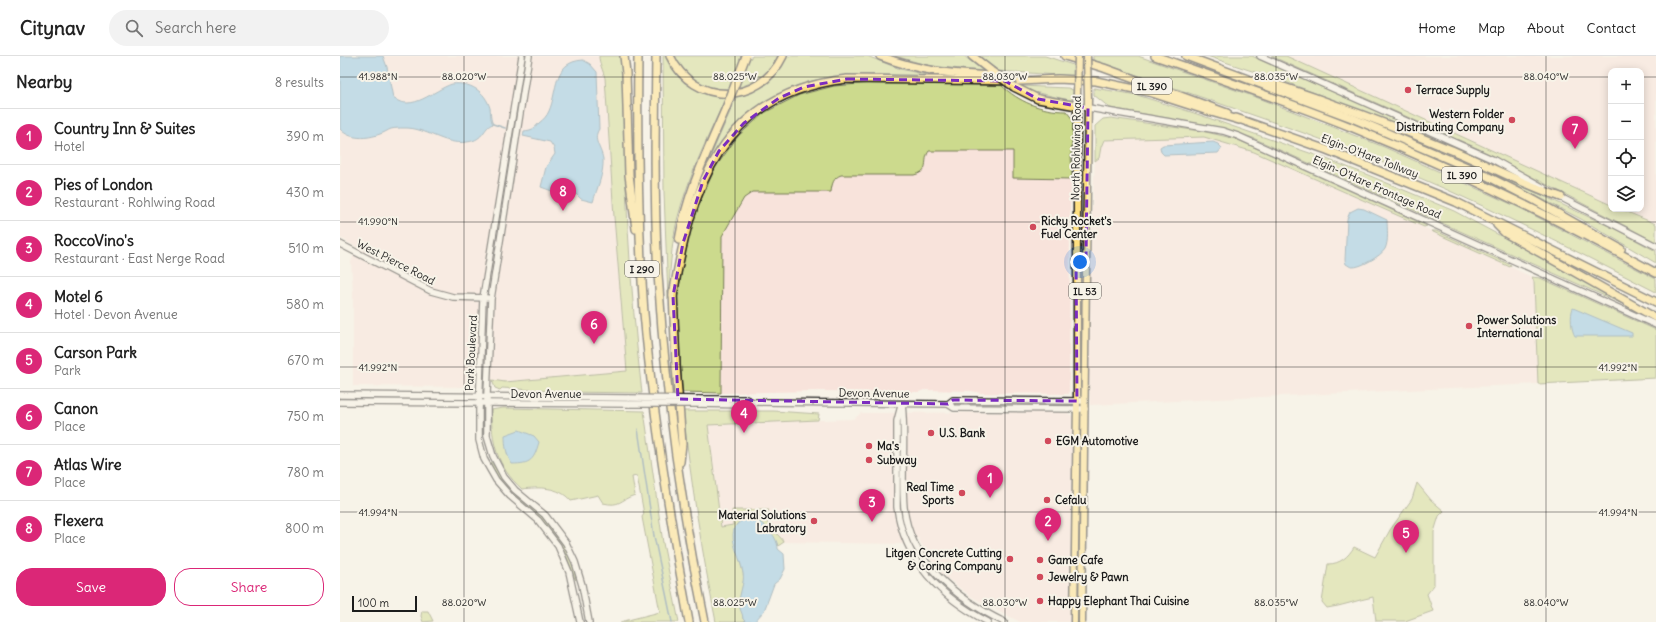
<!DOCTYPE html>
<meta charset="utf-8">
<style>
body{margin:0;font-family:Delius,sans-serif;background:#f2f2f2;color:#222}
.controls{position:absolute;right:12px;top:12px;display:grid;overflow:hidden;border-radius:8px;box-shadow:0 2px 10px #0003}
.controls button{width:36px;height:36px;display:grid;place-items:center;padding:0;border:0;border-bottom:1px solid #e0e0e0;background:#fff;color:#222;font:20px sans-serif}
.scale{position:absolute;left:12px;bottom:10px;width:65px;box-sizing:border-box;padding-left:4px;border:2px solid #1c1c1c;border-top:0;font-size:11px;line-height:14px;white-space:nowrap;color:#1c1c1c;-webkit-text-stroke:3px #f7f3e8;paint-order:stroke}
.you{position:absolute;left:740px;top:206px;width:14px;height:14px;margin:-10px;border:3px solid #fff;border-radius:50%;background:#1a73e8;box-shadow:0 0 0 6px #1a73e833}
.badge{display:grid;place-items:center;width:26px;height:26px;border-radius:50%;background:#db2777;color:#fff;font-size:13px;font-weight:700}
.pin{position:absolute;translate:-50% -33px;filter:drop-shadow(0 1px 2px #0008)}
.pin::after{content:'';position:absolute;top:21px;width:14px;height:12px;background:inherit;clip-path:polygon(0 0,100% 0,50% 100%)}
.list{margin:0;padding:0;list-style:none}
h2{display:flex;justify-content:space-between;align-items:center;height:52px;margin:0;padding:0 16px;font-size:17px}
h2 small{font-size:13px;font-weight:400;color:#767676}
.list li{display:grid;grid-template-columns:26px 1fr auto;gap:12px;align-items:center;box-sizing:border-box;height:56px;padding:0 16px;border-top:1px solid #e0e0e0}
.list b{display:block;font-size:15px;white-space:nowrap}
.list p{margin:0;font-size:13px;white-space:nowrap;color:#767676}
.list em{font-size:13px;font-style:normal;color:#767676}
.actions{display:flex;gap:8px;padding:12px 16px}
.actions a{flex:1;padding:9px 0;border:1px solid #db2777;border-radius:16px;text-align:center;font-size:14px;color:#db2777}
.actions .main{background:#db2777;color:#fff}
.icon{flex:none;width:22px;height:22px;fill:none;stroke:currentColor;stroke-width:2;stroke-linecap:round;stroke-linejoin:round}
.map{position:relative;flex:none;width:1316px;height:566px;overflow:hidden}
header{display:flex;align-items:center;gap:24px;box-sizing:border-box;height:56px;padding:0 20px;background:#fff;border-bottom:1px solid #e0e0e0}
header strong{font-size:19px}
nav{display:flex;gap:22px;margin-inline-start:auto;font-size:14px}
.search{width:280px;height:36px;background:#f2f2f2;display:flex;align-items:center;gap:10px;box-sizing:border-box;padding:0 14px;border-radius:22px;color:#767676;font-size:15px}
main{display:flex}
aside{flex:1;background:#fff}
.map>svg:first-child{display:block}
.built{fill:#f8e3db}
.green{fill:#ccda8d;stroke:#747b54}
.water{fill:#85c1e4;stroke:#5b7f94}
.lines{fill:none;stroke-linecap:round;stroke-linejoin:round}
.stream{stroke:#5b7f94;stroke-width:1.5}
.secondary-casing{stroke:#1c1c1c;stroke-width:8}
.primary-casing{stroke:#1c1c1c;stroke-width:9}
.highway-casing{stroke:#1c1c1c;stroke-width:10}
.secondary{stroke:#f7f3e8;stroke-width:5.5}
.primary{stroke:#fedf80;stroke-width:6}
.highway{stroke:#fedf80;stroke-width:7}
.secondary-bridge-casing{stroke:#1c1c1c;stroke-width:8;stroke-linecap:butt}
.primary-bridge-casing{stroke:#1c1c1c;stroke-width:9;stroke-linecap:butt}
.highway-bridge-casing{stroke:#1c1c1c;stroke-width:10;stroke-linecap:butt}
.secondary-bridge{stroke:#f7f3e8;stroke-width:5.5}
.primary-bridge{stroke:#fedf80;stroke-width:6}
.highway-bridge{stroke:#fedf80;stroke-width:7}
.marked{fill:none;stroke:#7b2cbf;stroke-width:3;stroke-dasharray:8 5;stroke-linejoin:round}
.ticks{fill:none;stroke:#1c1c1c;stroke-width:1;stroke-opacity:0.45}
.poi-dot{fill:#d1495b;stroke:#f7f3e8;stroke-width:1.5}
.labels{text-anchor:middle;stroke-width:4;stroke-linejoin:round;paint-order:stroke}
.shield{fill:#f7f3e8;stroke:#5e5c59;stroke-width:1}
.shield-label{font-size:10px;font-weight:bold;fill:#1c1c1c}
.poi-label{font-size:11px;font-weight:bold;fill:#1c1c1c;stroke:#f7f3e8;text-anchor:start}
.street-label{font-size:11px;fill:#1c1c1c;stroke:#f7f3e8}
.ticks-label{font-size:10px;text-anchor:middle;fill:#1c1c1c;stroke:#f7f3e8;stroke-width:4;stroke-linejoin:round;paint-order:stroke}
</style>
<header>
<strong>Citynav</strong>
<div class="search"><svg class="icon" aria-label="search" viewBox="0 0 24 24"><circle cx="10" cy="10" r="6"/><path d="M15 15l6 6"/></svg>Search here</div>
<nav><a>Home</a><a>Map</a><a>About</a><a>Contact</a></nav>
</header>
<main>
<aside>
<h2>Nearby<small>8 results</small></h2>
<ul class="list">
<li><span class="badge">1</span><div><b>Country Inn &amp; Suites</b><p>Hotel</p></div><em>390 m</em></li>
<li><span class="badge">2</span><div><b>Pies of London</b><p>Restaurant · Rohlwing Road</p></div><em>430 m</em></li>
<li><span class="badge">3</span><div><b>RoccoVino's</b><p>Restaurant · East Nerge Road</p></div><em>510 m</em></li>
<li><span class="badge">4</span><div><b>Motel 6</b><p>Hotel · Devon Avenue</p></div><em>580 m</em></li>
<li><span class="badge">5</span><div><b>Carson Park</b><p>Park</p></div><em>670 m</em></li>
<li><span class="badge">6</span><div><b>Canon</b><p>Place</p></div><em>750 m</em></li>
<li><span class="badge">7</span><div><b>Atlas Wire</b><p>Place</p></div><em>780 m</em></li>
<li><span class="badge">8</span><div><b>Flexera</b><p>Place</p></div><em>800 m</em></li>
</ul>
<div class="actions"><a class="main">Save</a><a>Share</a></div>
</aside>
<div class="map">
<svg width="1316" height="566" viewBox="0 0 1316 566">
<rect width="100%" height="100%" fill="#f7f3e8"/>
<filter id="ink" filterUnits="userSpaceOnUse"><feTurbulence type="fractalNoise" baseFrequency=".025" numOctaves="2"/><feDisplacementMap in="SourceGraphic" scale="8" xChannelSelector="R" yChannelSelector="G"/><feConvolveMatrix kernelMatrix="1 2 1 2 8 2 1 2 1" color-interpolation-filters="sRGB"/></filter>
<g filter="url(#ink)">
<g class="built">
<path d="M0,0H259V6L263,10L265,22L274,161L287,316L165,326L133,323L131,331L13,330V236L11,206L17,191L0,182Z"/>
<path d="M946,0H1316V168L1280,153H1301V15H1271V149Z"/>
<path d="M864,80L914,96L1042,152L1192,221L1194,226L1198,328L750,349L748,284L752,153L755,105L759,102L761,91L764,84Z"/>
<path d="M589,95H674V122L732,123L730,155L729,338L641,337L631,335L584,334L579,336L478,335L381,337L382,180L404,142L413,136H491L493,125L496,121L501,119H574L585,110L587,98Z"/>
<path d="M727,356L732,360L734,364L732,476L734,566H680L630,540L603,519L588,500L578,482L562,488L444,486L438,477L426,465L424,460L428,454H392L394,469L381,471L368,368L514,363L521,357Z"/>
</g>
<g class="green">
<path d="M259,0H280L282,15C285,123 289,230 302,337L226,336L162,332L160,334L155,332L152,324L165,326L287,315L274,161L265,22C263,14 259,7 259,0Z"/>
<path d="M323,0H326C336,24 359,41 386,41C368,81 348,121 337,164C331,190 330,217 328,243L324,136Z"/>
<path d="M334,0H401V2L412,1V0H438C416,42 354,46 334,0Z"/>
<path d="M447,0H527L560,13L596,21C560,20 522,16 486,22C432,31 390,68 364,115L397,40C420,33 438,23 447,0Z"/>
<path d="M555,0H624L643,15L590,10Z"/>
<path d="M639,0H705L733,9V20L659,15Z"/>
<path d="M753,0H798L921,43L1044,91L1180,152L1316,223V236C1224,189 1133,142 1036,104C943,68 848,37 753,4Z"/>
<path d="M867,0H912L1144,103L1085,79L954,29Z"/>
<path d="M931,0H946L1271,149V153H1280L1316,168V186L1139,93Z"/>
<path d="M532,27L661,29C679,46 701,55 726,55L734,65L731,97L732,123L673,122V95H589C582,105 591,115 574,119H501C493,122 492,128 491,136H413L404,142L382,180L381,337L342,336L337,245L341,218L349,178L360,146L375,112L398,80L424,57L459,39L494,30Z"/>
<path d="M680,30L728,32L733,34V41L731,44H729L694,36Z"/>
<path d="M754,32L797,39L854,57L984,102L1028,119L1114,155L1185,193L1287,250L913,82L878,71L770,52L754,39Z"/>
<path d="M771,62L866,76L896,83L1087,170L1084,171L914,96L864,81L764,84L761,91L759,102L755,105V70L763,63Z"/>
<path d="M1132,107L1275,173L1316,195V207L1241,163Z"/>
<path d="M1091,175H1096L1171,209L1170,211Z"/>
<path d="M1192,221L1200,222L1316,274V322L1198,328L1194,226Z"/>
<path d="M163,352L304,355L323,487L339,566H280L320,556L302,461L304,458L297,420L292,421L295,439C279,444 281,451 263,447L258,439L231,445C219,430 198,431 182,433C156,410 152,386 151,354Z"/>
<path d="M343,355H434L479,358L478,364L368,369L381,471L393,469L392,454H429L424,460C425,467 439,479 444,486L438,490L437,487L403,463L397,468L399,501L404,521L399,550L403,556V563L406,566H376C362,496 351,427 343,355Z"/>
<path d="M151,406L164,425L197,455L222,485L234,511L236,524L235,523C230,509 225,493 216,481C210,473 203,465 196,458C186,449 146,419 151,406Z"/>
<path d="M1077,427L1091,444L1104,455L1099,460L1094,476V529L1087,538L1093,555L1065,565H1036L1033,541C1017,544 1003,550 987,552L982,546L988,508C1000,508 1008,501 1014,491L1035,501L1050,474L1072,443Z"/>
<path d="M82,555H88L93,565L83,566L81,560Z"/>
</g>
<g class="water">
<path d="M0,0H43L47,11L53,42C73,57 93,34 112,28C130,26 145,35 150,52C151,58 150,63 153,68C143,71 145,84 127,86C104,90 86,71 64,72C60,72 55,72 51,73C48,74 44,77 40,78C27,83 10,84 0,73Z"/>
<path d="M243,4L250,8L257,16L259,73C252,84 261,91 263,103C264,118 257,132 253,146L241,143L236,138L228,134L219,133L212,135L201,131L206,111L215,98L214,92L210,86L183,80L184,75C192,74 194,73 199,67C203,64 207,60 209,55C218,35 212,6 243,4Z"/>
<path d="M873,86L878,88L882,92L878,97L824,99L821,96L820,91L823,89Z"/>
<path d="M1018,152L1024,153L1047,164C1047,172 1049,185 1045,193C1041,200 1020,212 1012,211C1010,211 1008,209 1006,208L1005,204L1007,163L1010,156Z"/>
<path d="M1233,252L1292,277V280H1235C1231,274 1230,259 1233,252Z"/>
<path d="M179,374L194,380L199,386C194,404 191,408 172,408C166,399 165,389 165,379Z"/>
<path d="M407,462C420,462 438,479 438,493L444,498L445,513L440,523L434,528L424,555L414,566H406L403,563C403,557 399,553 399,548C399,537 405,527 403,517C400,497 380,472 407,462Z"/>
</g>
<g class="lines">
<g class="stream">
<path d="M153,68L165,72"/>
<path d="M298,373L314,480L332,566"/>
</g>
<g class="secondary-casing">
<g id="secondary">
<path d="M182,0L143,242L139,354V384L144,403L156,424L170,440L198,464L218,490L229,516L240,566"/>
<path d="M189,0L151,243L147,339V380L153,400L164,421L175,434L205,459L226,487L235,506L242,529L249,566"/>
<path d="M920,0L1154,104L1204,132"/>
<path d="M737,50L883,75L898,80L1316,269"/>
<path d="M1218,140L1316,190"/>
<path d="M0,188L91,235L113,241L147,242"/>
<path d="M0,339L289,342"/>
<path d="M358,343H406L412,346L608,348L614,352L745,353"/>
<path d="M0,346L290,348"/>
<path d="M359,348L406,349L412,346"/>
<path d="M562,348C566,382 561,417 564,451C569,506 619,544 664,566"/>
<path d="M608,348L613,344L745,345"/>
<path d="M561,350L557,365V451C564,505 602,542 648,566"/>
</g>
</g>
<g class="primary-casing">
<g id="primary">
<path d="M734,566L737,345V39"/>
<path d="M742,566L748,43"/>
</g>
</g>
<g class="highway-casing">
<g id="highway">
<path d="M284,0L286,17L289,119L296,173"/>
<path d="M298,0C297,86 298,172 304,257C313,361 330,464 349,566"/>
<path d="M316,0C315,73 314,146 318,218C325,335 341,452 365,566"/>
<path d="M330,0C354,50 419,50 443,0"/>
<path d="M540,0C581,16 618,19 661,20"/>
<path d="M632,0L651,15"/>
<path d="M725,0L764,12L887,57"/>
<path d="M815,0C880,23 946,45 1011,71C1115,113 1217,163 1316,217"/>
<path d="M846,0L1012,62L1141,117L1194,144L1281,193"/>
<path d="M920,23C984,44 1047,67 1109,93C1146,108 1182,128 1221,141"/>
<path d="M674,31L698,43L737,50"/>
<path d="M896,62L987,94L1116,146L1316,246"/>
<path d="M1157,169L1165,177L1316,262"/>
<path d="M339,184C347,137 367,96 386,52"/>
<path d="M333,236L336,310L342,388L340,406"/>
<path d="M333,240C351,131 381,37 507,23L681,25L718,23L756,25L809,36L871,56L899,64"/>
</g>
</g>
<use href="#secondary" class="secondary"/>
<use href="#primary" class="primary"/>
<use href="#highway" class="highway"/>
<g class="secondary-bridge-casing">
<g id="secondary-bridge">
<path d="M289,342L358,343"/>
<path d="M290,348H359"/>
</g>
</g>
<g class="primary-bridge-casing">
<g id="primary-bridge">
<path d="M747,0L748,43"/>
<path d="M737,39L738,0"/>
</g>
</g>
<g class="highway-bridge-casing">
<g id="highway-bridge">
<path d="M651,15L674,31"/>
<path d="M386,52L406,0"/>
</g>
</g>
<use href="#secondary-bridge" class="secondary-bridge"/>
<use href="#primary-bridge" class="primary-bridge"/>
<use href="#highway-bridge" class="highway-bridge"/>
</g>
</g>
<path d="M0 0H1316V566H0ZM507,23L665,25L698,43L748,52L746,200L736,205L737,345L613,344L608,348L338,343L333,240L343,187L363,125L379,95L404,67L439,42L464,31Z" fill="#f7f3e8" fill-opacity=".55" fill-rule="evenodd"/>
<path class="marked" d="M507,23L665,25L698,43L748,52L746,200L736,205L737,345L613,344L608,348L338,343L333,240L343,187L363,125L379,95L404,67L439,42L464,31Z"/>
<path class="ticks" d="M124,0V566M395,0V566M665,0V566M936,0V566M1206,0V566M0,21H1271M1301,21H1316M0,166H1316M0,311H1316M0,456H1316"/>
<g class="poi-dot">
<circle cx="1068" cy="34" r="4"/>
<circle cx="1172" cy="64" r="4"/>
<circle cx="693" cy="171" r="4"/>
<circle cx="1129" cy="270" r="4"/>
<circle cx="591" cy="377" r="4"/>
<circle cx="708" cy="385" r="4"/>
<circle cx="529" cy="390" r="4"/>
<circle cx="529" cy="404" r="4"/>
<circle cx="622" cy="437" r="4"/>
<circle cx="707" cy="444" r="4"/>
<circle cx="474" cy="465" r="4"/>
<circle cx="670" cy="503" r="4"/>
<circle cx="700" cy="504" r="4"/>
<circle cx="700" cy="521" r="4"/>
<circle cx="700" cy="545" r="4"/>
</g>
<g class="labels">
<g class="shield">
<rect x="792" y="22" width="40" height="16" rx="3"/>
<rect x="1102" y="111" width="40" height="16" rx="3"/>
<rect x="285" y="205" width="34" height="16" rx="3"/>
<rect x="729" y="227" width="32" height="16" rx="3"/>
</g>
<g class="shield-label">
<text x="812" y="34">IL 390</text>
<text x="1122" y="123">IL 390</text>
<text x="302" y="217">I 290</text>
<text x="745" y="239">IL 53</text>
</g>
<g class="poi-label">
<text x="1076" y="38">Terrace Supply</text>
<text x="1164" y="62" text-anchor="end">Western Folder<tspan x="1164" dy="13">Distributing Company</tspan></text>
<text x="701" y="169">Ricky Rocket's<tspan x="701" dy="13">Fuel Center</tspan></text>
<text x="1137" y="268">Power Solutions<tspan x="1137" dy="13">International</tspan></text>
<text x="599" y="381">U.S. Bank</text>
<text x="716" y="389">EGM Automotive</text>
<text x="537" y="394">Ma's</text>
<text x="537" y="408">Subway</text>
<text x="614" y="435" text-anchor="end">Real Time<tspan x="614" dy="13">Sports</tspan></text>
<text x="715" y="448">Cefalu</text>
<text x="466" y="463" text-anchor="end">Material Solutions<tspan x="466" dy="13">Labratory</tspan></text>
<text x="662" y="501" text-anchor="end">Litgen Concrete Cutting<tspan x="662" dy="13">&amp; Coring Company</tspan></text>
<text x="708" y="508">Game Cafe</text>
<text x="708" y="525">Jewelry &amp; Pawn</text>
<text x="708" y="549">Happy Elephant Thai Cuisine</text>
</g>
<g class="street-label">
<text transform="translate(736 92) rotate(-89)" y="4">North Rohlwing Road</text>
<text transform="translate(1030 100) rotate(21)" y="4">Elgin-O'Hare Tollway</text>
<text transform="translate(1037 131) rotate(24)" y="4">Elgin-O'Hare Frontage Road</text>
<text transform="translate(56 206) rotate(27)" y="4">West Pierce Road</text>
<text transform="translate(131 297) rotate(-87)" y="4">Park Boulevard</text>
<text transform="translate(534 337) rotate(1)" y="4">Devon Avenue</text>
<text x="206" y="342">Devon Avenue</text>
</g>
</g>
<g class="ticks-label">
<text x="124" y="24">88.020°W</text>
<text x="395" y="24">88.025°W</text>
<text x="665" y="24">88.030°W</text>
<text x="936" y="24">88.035°W</text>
<text x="1206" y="24">88.040°W</text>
<text x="38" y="24">41.988°N</text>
<text x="38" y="169">41.990°N</text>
<text x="1278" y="315">41.992°N</text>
<text x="38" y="315">41.992°N</text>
<text x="1278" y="460">41.994°N</text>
<text x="38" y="460">41.994°N</text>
<text x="124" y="550">88.020°W</text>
<text x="395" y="550">88.025°W</text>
<text x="665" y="550">88.030°W</text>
<text x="936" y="550">88.035°W</text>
<text x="1206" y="550">88.040°W</text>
</g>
</svg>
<div class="controls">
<button>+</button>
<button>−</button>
<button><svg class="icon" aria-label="locate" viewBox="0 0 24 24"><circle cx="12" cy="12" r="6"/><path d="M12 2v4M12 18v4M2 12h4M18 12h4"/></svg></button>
<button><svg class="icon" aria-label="layers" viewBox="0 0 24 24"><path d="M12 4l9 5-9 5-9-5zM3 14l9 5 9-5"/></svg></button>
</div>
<div class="scale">100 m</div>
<div class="you"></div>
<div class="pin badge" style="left:650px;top:442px">1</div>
<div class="pin badge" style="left:708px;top:485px">2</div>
<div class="pin badge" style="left:532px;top:466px">3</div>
<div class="pin badge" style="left:404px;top:377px">4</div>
<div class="pin badge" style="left:1066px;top:497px">5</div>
<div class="pin badge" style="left:254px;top:288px">6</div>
<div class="pin badge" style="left:1235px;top:93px">7</div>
<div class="pin badge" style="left:223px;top:155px">8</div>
</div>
</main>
